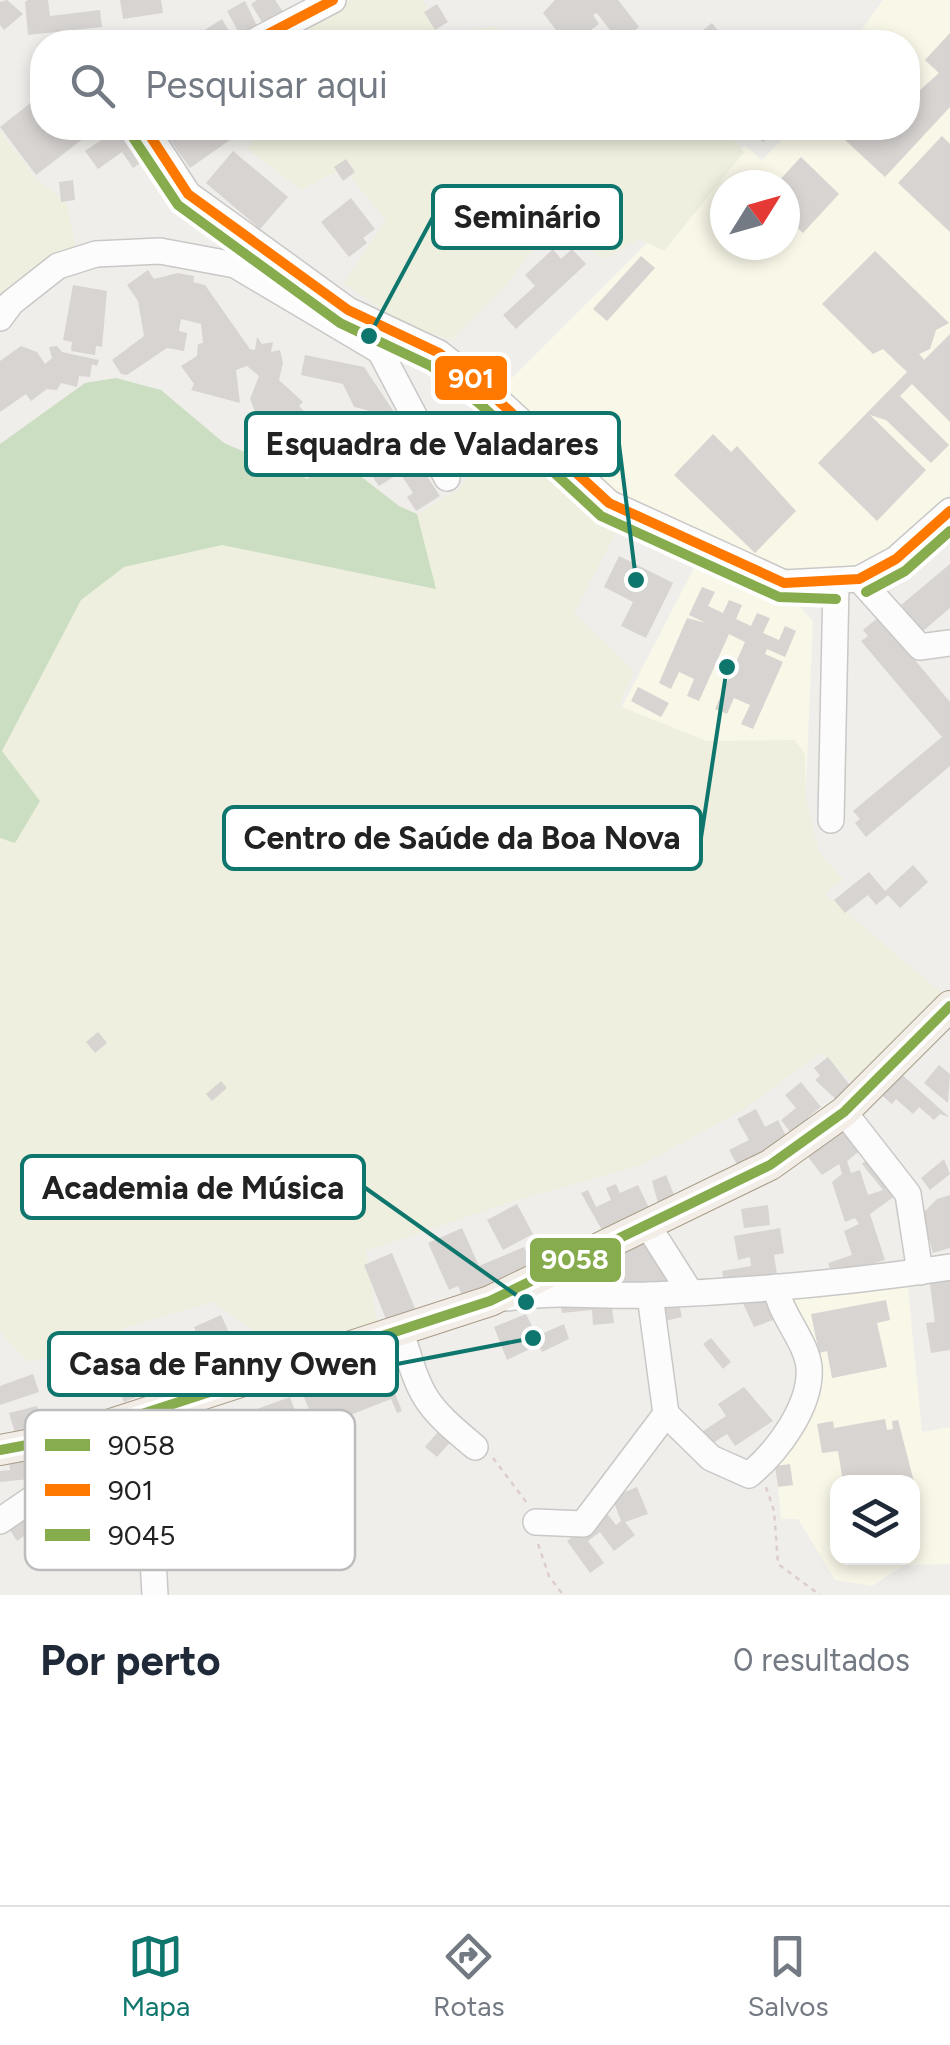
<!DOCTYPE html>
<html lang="pt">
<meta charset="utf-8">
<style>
body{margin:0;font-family:Figtree,sans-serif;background:#f2f2f3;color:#1f2937}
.controls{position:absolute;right:30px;bottom:30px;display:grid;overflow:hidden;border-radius:20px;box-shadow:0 5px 15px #0003}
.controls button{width:90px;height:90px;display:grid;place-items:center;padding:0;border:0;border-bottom:2px solid #e0e1e3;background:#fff;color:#1f2937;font:50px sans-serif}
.compass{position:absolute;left:710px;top:170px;width:90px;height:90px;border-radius:50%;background:#fff;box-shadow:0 5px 15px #0003;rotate:53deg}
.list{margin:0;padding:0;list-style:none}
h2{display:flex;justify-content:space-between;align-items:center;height:130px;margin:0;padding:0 40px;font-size:42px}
h2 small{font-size:32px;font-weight:400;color:#747a83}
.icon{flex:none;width:55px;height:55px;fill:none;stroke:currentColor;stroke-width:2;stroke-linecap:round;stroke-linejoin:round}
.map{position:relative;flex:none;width:950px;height:1595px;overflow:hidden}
.search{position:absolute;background:#fff;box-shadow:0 5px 15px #0003;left:30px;right:30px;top:30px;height:110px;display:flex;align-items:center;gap:25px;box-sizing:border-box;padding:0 35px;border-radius:40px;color:#747a83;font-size:38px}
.sheet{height:310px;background:#fff}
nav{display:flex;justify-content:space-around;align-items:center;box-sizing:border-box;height:140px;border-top:2px solid #e0e1e3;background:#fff;font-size:28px;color:#747a83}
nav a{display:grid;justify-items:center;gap:5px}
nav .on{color:#0f766e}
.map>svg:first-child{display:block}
.education{fill:#f8f7e8;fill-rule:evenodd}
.farmland{fill:#efefdf}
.forest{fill:#cbdec1}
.building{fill:#d7d4d2}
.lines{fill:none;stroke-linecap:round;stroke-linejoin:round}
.minor-casing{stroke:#c9c8c7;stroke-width:28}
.major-casing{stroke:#a79c86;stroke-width:32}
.path{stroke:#dccecd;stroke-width:2.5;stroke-dasharray:5 5;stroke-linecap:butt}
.minor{stroke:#fdfcfc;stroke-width:25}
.major{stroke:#f3ede7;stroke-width:30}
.bus-1-casing{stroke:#fff;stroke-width:18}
.bus-2-casing{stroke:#fff;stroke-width:18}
.bus-3-casing{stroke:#fff;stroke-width:18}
.bus-1{stroke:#86ac4d;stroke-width:10}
.bus-2{stroke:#ff7900;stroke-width:10}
.bus-3{stroke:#86ac4d;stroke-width:10}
.key{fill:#fff;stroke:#bdbdbd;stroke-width:2.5}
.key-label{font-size:28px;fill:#222}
.leader{fill:none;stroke:#0f766e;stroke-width:4}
.callout-dot{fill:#0f766e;stroke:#fff;stroke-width:4}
.callout{fill:#fff;stroke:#0f766e;stroke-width:4}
.callout-label{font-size:32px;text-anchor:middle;font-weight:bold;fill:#222}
.line-badge{stroke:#fff;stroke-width:4}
.badge-label{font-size:28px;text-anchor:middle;font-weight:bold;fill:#fff}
</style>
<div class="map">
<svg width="950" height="1595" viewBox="0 0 950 1595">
<rect width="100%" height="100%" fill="#f0eeeb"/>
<g class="education">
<path d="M883,0H950V494L896,543L856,565L816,571L777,568L611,494L501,389L745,145L762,160L793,128H908V42H853ZM725,185H785V245H725Z"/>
<path d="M699,558L799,605L813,622L805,806L619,713Z"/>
<path d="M907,1279L922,1432L950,1427V1564L904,1565L872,1586L835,1580L798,1519H781L776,1466L808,1415L787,1298ZM838,1482H912V1558H838Z"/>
</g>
<g class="farmland">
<path d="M351,0H423L438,33L496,27L505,42H263Z"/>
<path d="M266,128H725L744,152L664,251L640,239L603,259L564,229H556L538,243L503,289L452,340L409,327L344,284L386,220L343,168L301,190L247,148Z"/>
<path d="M0,131L38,181L66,201L77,254L0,298Z"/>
<path d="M504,425L619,527L574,613L634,671L619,706L707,741L795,740L805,754L806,799L819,852L843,879L825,894L944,995L858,1087L820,1053L743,1110L641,1165L511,1202L366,1251L377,1323L298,1351L279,1349L213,1302L124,1328L103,1345L28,1362L0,1332V838L15,842L2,751L81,599L124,567L222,545L435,589L417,514L458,490L469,474L479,434Z"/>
</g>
<path class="forest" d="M116,378L161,390L224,443L308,479L323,447L399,506L417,514L436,589L222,545L124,567L81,600L2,751L40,801L15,843L0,838V444L85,383Z"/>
<g class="building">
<path d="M7,0L23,14L4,30L0,25V2Z"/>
<path d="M28,0H48L50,16L100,10L102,27L28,35L25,2Z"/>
<path d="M120,0H161L163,13L123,19Z"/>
<path d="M257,0H275L283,12L263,24L251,4Z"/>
<path d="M555,0H618L639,27L619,42L597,13L593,15L599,24L575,42H565L543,13Z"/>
<path d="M245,1L257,26L240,35L227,11Z"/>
<path d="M437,4L448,22L435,30L424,12Z"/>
<path d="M222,19L232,36L222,42H206L200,33Z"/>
<path d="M712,23L727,42H705L699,33Z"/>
<path d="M950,33V107L885,177L832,128H908V101L939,73L925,60Z"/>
<path d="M42,94V128H97L36,175L0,127Z"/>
<path d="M119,128H128L149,157L133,168L122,152L98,169L85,151Z"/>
<path d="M173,128H247L190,168L165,133Z"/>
<path d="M760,128H780L763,142L754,133Z"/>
<path d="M942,136L950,144V232L898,183Z"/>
<path d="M233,151L288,197L260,229L206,183Z"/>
<path d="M801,157L839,194L803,233L785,216V185H775Z"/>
<path d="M346,159L355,172L343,181L334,167Z"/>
<path d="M73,180L75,200L61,202L59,182Z"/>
<path d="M351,198L375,229L363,238L367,243L349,257L321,222Z"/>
<path d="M553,249L561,259L572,249L586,264L516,329L503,315L535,286L525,275Z"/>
<path d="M875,251L949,323L936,330L930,349L919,354L924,360L950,334V422L912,384L900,396L949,445L931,463L886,420L870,415L926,470L877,521L818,463L907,372L883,349L873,354L822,304Z"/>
<path d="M641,256L655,268L607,321L593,309Z"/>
<path d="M148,270L154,279L178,273L194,276L193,282L205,285L250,349L255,350L257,337L262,344L273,342L271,352L280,350L283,363L279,380L303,402L299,406L304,411L298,417L300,431L293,439L288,434L274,450L259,436L263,432L250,399L259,376L247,366L236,370L240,403L191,390L194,384L181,366L197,356L198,344L203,343L201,324L181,319L179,331L187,333L184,351L167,348L127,375L121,374L112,360L144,336L138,301L127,285Z"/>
<path d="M73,285L107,291L102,347L96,346L95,355L71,351L72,342L63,340Z"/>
<path d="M21,346L37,352L45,364L52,358L49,347L57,346L62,352L99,360L97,366L92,364L90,377L79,376L77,387L61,383L57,390L47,389L31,401L26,394L0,412V361Z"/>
<path d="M305,355L364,367L398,418L393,441L386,446L410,450L440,496L416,511L407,497L413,493L400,473L379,486L366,467L375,423L367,410L354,407L343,384L301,375Z"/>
<path d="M713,434L731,452L737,446L796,511L755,553L674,475Z"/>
<path d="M619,556L673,583L646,638L621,626L633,602L604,587Z"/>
<path d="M950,564V608L923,631L901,605Z"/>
<path d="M702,587L715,592L708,606L723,613L729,600L742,605L736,619L751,626L757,613L770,618L763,633L779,640L785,626L796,631L785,657L767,649L765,654L783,662L753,729L741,724L750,705L734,698L727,714L715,709L745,642L729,634L699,701L687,696L694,679L679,672L671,689L659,683L687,618L706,623L689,615Z"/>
<path d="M879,617L950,702V766L866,837L855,823L860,819L853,811L942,737L861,641L868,636L863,630Z"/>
<path d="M638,687L669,703L661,717L631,701Z"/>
<path d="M913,865L928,882L900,908L888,895L876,905L868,895L845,913L834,900L869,872L885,891Z"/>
<path d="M98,1032L107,1043L95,1053L86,1042Z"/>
<path d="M828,1057L856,1093L841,1104L815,1080L820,1076L814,1068Z"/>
<path d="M939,1065L950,1074L948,1103L924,1083Z"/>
<path d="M898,1071L949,1117L940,1114L934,1120L919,1107L913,1114L896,1099L892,1104L879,1093Z"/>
<path d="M221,1081L227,1088L212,1101L206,1094Z"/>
<path d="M801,1082L821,1107L808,1117L815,1127L797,1141L781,1120L796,1108L785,1095Z"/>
<path d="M756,1109L765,1127L778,1120L791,1146L742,1174L729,1150L749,1140L737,1119Z"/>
<path d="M842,1123L862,1149L847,1161L851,1173L860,1170L868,1195L883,1190L862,1164L870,1157L899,1193L870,1214L885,1260L833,1277L828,1263L852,1255L844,1231L859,1224L855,1218L845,1222L832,1182L842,1174L839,1164L822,1175L805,1153Z"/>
<path d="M944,1159L950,1174L930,1190L921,1178Z"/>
<path d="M666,1175L679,1207L661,1214L652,1181Z"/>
<path d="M616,1184L620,1193L638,1185L654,1218L607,1239L581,1193L588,1190L596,1207L611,1200L606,1188Z"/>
<path d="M950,1195V1248L933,1253L922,1214L937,1199Z"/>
<path d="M517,1204L533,1234L503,1250L487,1220Z"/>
<path d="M768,1205L770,1225L744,1228L741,1209Z"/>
<path d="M462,1228L479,1266L524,1247L535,1271L465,1302L458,1286L449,1290L428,1243Z"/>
<path d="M780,1228L784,1253L774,1255L777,1274L724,1282L722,1271L751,1266L750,1257L738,1260L734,1236Z"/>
<path d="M648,1235L681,1282L559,1292L552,1277Z"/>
<path d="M392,1253L417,1313L388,1324L364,1265Z"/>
<path d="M950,1274V1350L931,1353L926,1323L935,1322L929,1277Z"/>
<path d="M768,1288L779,1318L754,1327L741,1299Z"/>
<path d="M611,1300L614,1323L593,1325L592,1310L562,1313L560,1302Z"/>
<path d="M678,1300L682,1317L665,1321L661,1304Z"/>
<path d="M886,1300L890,1320L877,1323L887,1367L832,1378L827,1351L819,1353L811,1314Z"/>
<path d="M526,1314L537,1336L564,1324L569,1339L542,1352L538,1345L507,1360L494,1327Z"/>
<path d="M221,1315L247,1372L234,1377L214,1331L198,1338L194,1327Z"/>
<path d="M121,1338L128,1357L122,1360L127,1372L138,1367L149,1392L124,1402L101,1346Z"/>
<path d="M205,1338L222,1379L157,1407L147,1384L200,1366L191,1344Z"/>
<path d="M711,1338L731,1362L723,1369L703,1344Z"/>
<path d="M383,1363L402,1411L397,1413L391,1399L317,1428L303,1395Z"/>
<path d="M33,1374L39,1392L0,1405V1386Z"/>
<path d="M744,1387L773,1421L735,1446L727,1434L708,1446L700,1433L726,1416L718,1404Z"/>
<path d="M290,1397L307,1444L275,1455L257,1409Z"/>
<path d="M37,1406L46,1436L17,1440L9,1413Z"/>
<path d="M885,1419L887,1430L893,1429L892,1421L898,1420L914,1482H843L838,1451L822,1453L817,1424L833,1421L834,1428Z"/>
<path d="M442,1427L454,1438L437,1457L425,1447Z"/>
<path d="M37,1455L39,1478L0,1482V1471L10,1470L9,1458Z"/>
<path d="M790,1464L793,1485L778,1487L775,1466Z"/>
<path d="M637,1487L648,1514L625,1522L635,1535L614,1551L600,1532L588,1541L604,1563L590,1573L567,1541L606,1512L616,1525L621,1521L612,1497Z"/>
<path d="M39,1505L49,1518L17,1541L8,1527Z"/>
</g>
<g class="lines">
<g class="minor-casing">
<g id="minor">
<path d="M253,42L333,0"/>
<path d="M145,128L188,194L348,310L439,353L490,393L609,503L784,583L859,579L896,559L950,511"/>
<path d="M0,318L11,303L58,266L96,254L160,251L235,265L380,351L447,478"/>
<path d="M859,579L920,647L950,643"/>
<path d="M831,820L836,584"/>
<path d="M844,1112L908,1194L920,1272"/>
<path d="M648,1226L690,1292"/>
<path d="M507,1298C555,1290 603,1297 652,1295C751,1291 852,1282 950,1267"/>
<path d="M401,1332C421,1397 422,1403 475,1447"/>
<path d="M666,1414L711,1458L749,1475C777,1452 812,1406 809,1367C806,1340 780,1315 776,1287"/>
<path d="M74,1436L80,1455L108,1471L152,1542L155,1595"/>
<path d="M0,1521L42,1492L39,1445"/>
<path d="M536,1522L583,1524L666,1414L650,1295"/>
</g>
</g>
<g class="major-casing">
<path id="major" d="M0,1450L74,1436L490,1301L770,1165L844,1112L950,1006"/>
</g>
<g class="path">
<path d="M493,1458L527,1503"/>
<path d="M766,1487L774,1511L778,1564L820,1595"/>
<path d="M538,1544L549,1576L563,1595"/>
</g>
<use href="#minor" class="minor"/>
<use href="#major" class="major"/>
<g class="bus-1-casing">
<path id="bus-1" d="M0,1450L74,1436L490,1301L770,1165L844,1112L950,1006"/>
</g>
<g class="bus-2-casing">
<g id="bus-2">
<path d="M253,42L333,0"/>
<path d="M145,128L188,194L348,310L439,353L490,393L609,503L784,583L859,579L896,559L950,511"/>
</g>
</g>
<g class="bus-3-casing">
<g id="bus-3">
<path d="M132,136L178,205L340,323L431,366L480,404L601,516L779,597L836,599"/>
<path d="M866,592L905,571L950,531"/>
</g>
</g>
<use href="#bus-1" class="bus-1"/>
<use href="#bus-2" class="bus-2"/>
<use href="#bus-3" class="bus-3"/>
</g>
<rect x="25" y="1410" width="330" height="160" rx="15" class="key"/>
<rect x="45" y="1439" width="45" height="12" fill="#86ac4d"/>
<rect x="45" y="1484" width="45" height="12" fill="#ff7900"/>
<rect x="45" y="1529" width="45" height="12" fill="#86ac4d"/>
<g class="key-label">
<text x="108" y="1455">9058</text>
<text x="108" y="1500">901</text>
<text x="108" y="1545">9045</text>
</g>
<path class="leader" d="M369 336L433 217M636 580L619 444M727 667L701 838M526 1302L364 1187M533 1338L397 1364"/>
<g class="callout-dot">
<circle cx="369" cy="336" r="10"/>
<circle cx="636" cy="580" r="10"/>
<circle cx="727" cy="667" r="10"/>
<circle cx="526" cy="1302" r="10"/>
<circle cx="533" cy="1338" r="10"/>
</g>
<g class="callout">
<rect x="433" y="186" width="188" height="62" rx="10"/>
<rect x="246" y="413" width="373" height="62" rx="10"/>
<rect x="224" y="807" width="477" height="62" rx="10"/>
<rect x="22" y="1156" width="342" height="62" rx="10"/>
<rect x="49" y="1333" width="348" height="62" rx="10"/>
</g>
<g class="callout-label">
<text x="527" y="228">Seminário</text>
<text x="432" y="455">Esquadra de Valadares</text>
<text x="462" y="849">Centro de Saúde da Boa Nova</text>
<text x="193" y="1199">Academia de Música</text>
<text x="223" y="1375">Casa de Fanny Owen</text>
</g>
<g class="line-badge">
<rect x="433" y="354" width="76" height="48" rx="10" fill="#ff7900"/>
<rect x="528" y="1236" width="95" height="48" rx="10" fill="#86ac4d"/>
</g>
<g class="badge-label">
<text x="471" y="388">901</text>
<text x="575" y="1269">9058</text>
</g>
</svg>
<div class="controls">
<button><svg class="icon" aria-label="layers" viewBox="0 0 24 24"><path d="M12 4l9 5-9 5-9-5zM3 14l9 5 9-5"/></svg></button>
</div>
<svg class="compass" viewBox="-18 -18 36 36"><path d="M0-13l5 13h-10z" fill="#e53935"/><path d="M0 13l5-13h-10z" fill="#747a83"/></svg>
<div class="search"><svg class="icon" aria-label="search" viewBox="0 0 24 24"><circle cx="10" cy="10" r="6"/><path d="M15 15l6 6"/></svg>Pesquisar aqui</div>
</div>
<section class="sheet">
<h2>Por perto<small>0 resultados</small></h2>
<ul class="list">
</ul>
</section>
<nav>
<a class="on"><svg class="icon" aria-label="map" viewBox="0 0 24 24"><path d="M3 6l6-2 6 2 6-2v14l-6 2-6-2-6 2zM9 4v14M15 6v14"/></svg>Mapa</a>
<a><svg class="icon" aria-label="directions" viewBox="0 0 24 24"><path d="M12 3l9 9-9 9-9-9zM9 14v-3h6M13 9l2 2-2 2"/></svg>Rotas</a>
<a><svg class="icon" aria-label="saved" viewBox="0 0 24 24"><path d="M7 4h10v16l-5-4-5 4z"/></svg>Salvos</a>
</nav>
